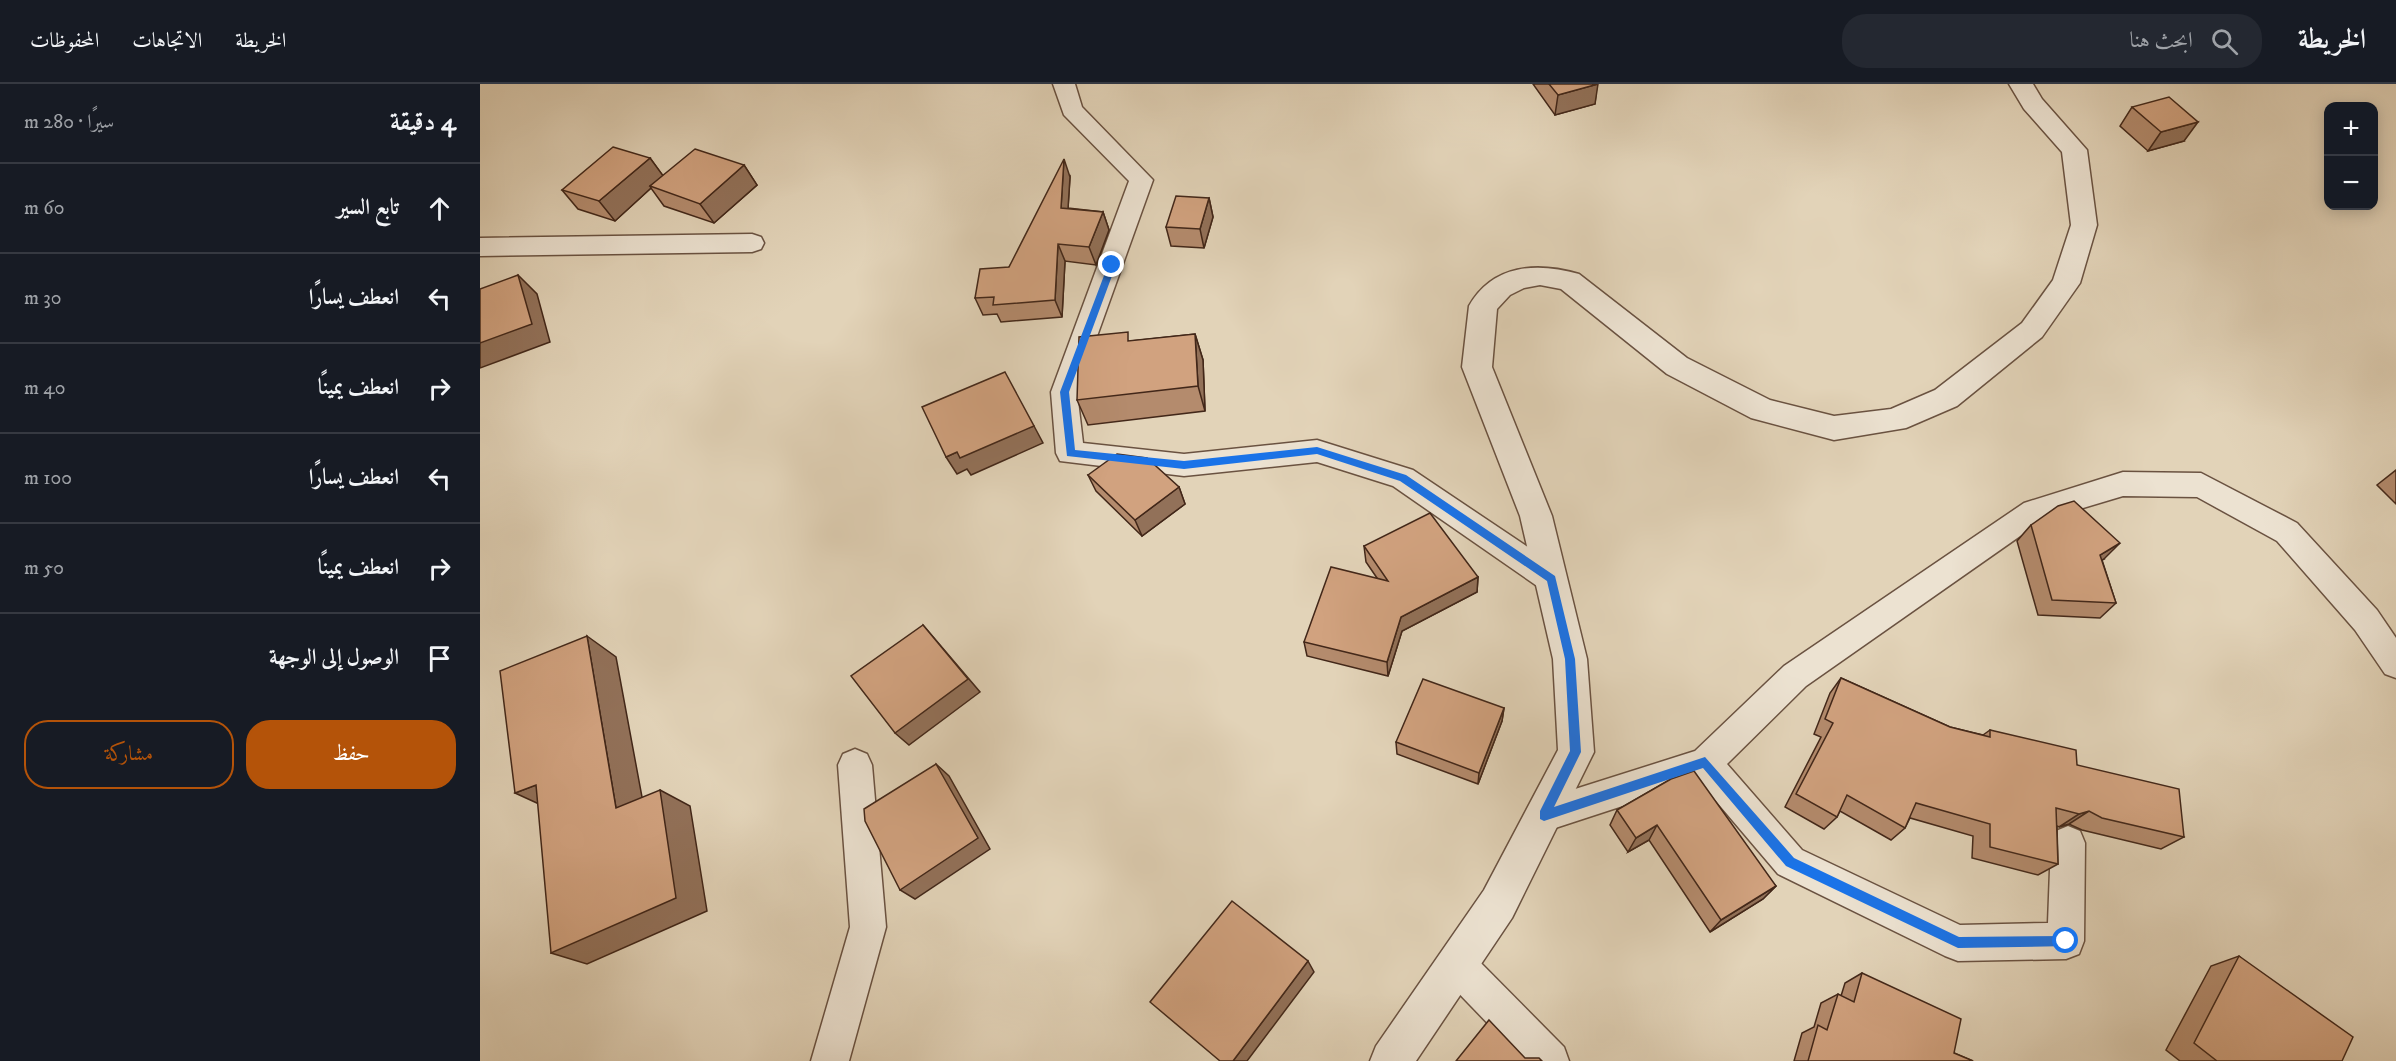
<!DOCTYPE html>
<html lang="ar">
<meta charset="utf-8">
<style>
body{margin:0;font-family:"IM FELL DW Pica",Amiri,serif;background:#242831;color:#f1f3f6;direction:rtl}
.controls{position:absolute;right:18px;top:18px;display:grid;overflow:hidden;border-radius:12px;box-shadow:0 3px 15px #0003}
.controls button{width:54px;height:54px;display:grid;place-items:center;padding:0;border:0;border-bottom:2px solid #363941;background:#171b24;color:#f1f3f6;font:30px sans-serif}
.stop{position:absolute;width:18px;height:18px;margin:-14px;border:4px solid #1a73e8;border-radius:50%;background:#fff}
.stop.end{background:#1a73e8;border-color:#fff;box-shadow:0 2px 6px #0008}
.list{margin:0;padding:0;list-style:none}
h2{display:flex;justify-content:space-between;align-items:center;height:78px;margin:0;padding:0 24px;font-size:26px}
h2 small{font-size:20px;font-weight:400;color:#9ea1a6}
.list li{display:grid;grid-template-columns:39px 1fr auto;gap:18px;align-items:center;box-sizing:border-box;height:90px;padding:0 24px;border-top:2px solid #363941}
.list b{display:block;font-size:22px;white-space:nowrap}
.list em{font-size:20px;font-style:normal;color:#9ea1a6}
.actions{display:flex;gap:12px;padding:18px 24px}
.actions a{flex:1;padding:14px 0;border:2px solid #b45309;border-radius:24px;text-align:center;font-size:21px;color:#b45309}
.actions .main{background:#b45309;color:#fff}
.icon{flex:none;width:33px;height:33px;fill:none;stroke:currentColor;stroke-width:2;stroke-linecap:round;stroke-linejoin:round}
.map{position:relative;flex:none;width:1916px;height:977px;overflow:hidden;direction:ltr}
header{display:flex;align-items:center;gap:36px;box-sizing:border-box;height:84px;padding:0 30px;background:#171b24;border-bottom:2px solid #363941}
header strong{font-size:28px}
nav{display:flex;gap:33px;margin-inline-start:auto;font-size:21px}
.search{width:420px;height:54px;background:#242831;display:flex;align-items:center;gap:15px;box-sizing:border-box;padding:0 21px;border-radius:24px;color:#9ea1a6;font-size:22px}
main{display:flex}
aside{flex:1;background:#171b24}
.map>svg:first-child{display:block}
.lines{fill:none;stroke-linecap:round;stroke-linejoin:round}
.minor-casing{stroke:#6a5241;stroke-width:3}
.tertiary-casing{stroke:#6a5241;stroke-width:3}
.minor{fill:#ece2d1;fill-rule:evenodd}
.tertiary{fill:#ece2d1;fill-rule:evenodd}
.wall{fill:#b48b6d;stroke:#422719;stroke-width:1.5}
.shaded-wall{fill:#927159;stroke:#422719;stroke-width:1.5}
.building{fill:#d1a27f;stroke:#422719;stroke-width:1.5}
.route{fill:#1a73e8}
</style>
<header>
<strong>الخريطة</strong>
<div class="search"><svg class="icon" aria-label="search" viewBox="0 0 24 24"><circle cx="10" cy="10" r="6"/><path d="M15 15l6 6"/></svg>ابحث هنا</div>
<nav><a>الخريطة</a><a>الاتجاهات</a><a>المحفوظات</a></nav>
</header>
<main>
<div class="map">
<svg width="1916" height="977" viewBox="0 0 1916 977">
<rect width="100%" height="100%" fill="#e2d3b8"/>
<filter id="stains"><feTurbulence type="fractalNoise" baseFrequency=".00333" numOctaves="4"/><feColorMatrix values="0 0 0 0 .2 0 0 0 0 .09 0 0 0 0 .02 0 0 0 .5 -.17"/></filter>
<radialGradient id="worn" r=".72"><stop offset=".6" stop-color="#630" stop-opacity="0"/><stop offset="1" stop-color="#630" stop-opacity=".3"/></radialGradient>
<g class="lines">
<g class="minor-casing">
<g id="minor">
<path d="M573,0H595L602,23L673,96L597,308L603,359L704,370L837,356L933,386L1082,486L1086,495L1082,504L1071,508L1060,504L913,402L837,378L704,392L580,377L576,369L571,308L649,97L584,31Z"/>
<path d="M272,150L281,153L284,159L281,165L272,168L0,172V154Z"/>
<path d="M1643,388L1721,389L1817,439L1897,526L1916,554V594L1905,590L1875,546L1797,457L1717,413L1643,412L1563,436L1326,602L1247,680L1322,766L1480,841L1568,839L1571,759L1576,747L1588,742L1600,747L1605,759L1604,857L1599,870L1586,875L1478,877L1465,872L1298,790L1219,697L1063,748L1051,743L1046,731L1051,719L1215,667L1304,582L1544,419Z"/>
<path d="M375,665L387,670L392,681L406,843L369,977H331L370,843L358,681L363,670Z"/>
<path d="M977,863L990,868L1084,963L1089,977H1044L964,894L959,881L964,868Z"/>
</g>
</g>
<g class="tertiary-casing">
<path id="tertiary" d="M1529,0H1553L1562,15L1607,66L1617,141L1600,199L1562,253L1477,322L1426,344L1354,356L1271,334L1187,290L1081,205L1060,201L1044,204L1030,211L1017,225L1012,283L1072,432L1107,575L1114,668L1032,834L936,977H890L896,962L1004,806L1078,666L1073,575L1040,432L982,283L989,222C1013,180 1057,178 1099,190L1207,274L1290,316L1354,332L1411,325L1455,306L1542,239L1573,196L1591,141L1582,68L1544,25Z"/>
</g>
<use href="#minor" class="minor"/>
<use href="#tertiary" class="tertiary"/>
</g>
<g class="wall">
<path d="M1053,0H1117L1115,20L1075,31Z"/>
<path d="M1652,23L1704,57L1668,67L1640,42Z"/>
<path d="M170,74L183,92L264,81L277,101L234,139L184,122L171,104L135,137L98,125L82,106Z"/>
<path d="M590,93L588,124L623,128L629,146L616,181L585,177L582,233L521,238L517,230L503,231L495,214L529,183Z"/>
<path d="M729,114L733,133L724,164L691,162L686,143Z"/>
<path d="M715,250L723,276L725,327L608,341L597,316L651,257Z"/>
<path d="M1916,386V420L1897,401Z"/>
<path d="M608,391L699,403L705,420L662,452L616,407Z"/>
<path d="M1551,441L1624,475L1622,476L1636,519L1620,534L1558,531L1537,457Z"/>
<path d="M884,462L998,493L997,508L922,547L908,592L827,572L824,558L897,494L886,478Z"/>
<path d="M1361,594L1470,643L1503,651L1510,646L1597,681L1704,753L1681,765L1602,746L1589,740L1579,743L1577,742L1578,780L1558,791L1492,774L1493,752L1430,734L1425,744L1411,756L1360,727L1357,733L1344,745L1305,723L1341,653L1334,650L1350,609Z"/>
<path d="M1024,624L1022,637L998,700L917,670L916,658Z"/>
<path d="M1191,695L1296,802L1283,815L1230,848L1169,756L1148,768L1130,741L1137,726Z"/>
<path d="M1759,872L1862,977H1700L1686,966L1731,882Z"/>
<path d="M1382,889L1474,969L1493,977H1314L1322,949L1334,943L1341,919L1358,910L1361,912L1365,899Z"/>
</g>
<g class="shaded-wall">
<path d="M1118,0L1115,20L1075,31L1078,11Z"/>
<path d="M1718,38L1704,57L1668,67L1681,48Z"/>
<path d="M170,74L184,93L170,102L171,104L135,137L119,117Z"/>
<path d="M584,75L590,93L587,141L581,124Z"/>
<path d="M264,81L277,101L234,139L220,120Z"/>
<path d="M729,114L733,133L724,164L720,145Z"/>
<path d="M623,128L629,146L616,181L609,163Z"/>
<path d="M578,160L585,177L582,233L575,216Z"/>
<path d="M38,191L57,210L70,258L0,284V259Z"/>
<path d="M715,250L723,276L725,327L718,302Z"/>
<path d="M554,342L563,359L491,391L487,385L477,390L466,373L477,368Z"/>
<path d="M699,403L705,420L662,452L655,436Z"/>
<path d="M1640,459L1624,475L1605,487L1620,471Z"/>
<path d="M998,493L997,508L922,547L908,592L907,578L921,533Z"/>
<path d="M443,541L500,608L429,661L415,649Z"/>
<path d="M107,552L136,573L167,740L136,724Z"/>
<path d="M1024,624L1022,637L998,700L999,689Z"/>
<path d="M456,680L469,692L510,765L435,815L420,806Z"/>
<path d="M56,701L70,725L35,709Z"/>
<path d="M180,706L210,722L227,827L107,880L71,869Z"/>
<path d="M1609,727L1589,740L1579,743L1599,730Z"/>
<path d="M1177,741L1169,756L1148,768L1156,754Z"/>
<path d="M1296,802L1283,815L1230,848L1241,836Z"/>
<path d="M828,877L834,888L767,977H753Z"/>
</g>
<g class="building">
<path d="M1069,0H1118L1078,11Z"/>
<path d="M1689,13L1718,38L1681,48L1652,23Z"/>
<path d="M133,63L170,74L119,117L82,106Z"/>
<path d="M215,65L264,81L220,120L170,102Z"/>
<path d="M584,75L581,124L623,128L609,163L578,160L575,216L513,221L514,213L495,214L500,185L529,183Z"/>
<path d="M696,112L729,114L720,145L686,143Z"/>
<path d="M38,191L52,240L0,259V205Z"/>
<path d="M648,248V257L715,250L718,302L597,316L599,253Z"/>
<path d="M525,288L554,342L480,374L477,368L466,373L442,323Z"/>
<path d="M637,370L667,374L699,403L655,436L608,391Z"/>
<path d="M1594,417L1640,459L1620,471L1636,519L1572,516L1551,441L1578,422Z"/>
<path d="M950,429L998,493L921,533L907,578L824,558L851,483L908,497L884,462Z"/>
<path d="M443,541L488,595L415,649L371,592Z"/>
<path d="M107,552L136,724L180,706L196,814L71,869L56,701L35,709L20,587Z"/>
<path d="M1361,594L1470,643L1510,653V646L1596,666L1597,681L1699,705L1704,753L1622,734L1609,727L1599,730L1576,724L1578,780L1510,763V740L1436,719L1425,744L1367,711L1357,733L1316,710L1353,639L1345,635Z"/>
<path d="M943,595L1024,624L999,689L916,658Z"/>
<path d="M456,680L498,754L420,806L385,737L384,725Z"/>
<path d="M1214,687L1296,802L1241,836L1177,741L1156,754L1137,726L1191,695Z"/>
<path d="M752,817L828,877L753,977H740L670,918Z"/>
<path d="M1759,872L1873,953L1862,977H1737L1714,959Z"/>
<path d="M1382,889L1481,935L1474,969L1493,977H1328L1338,941L1347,946L1358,910L1374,918Z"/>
<path d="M1009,936L1045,974H1059L1062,977H976Z"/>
</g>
<path class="route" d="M632,178L636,181L589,308L595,366L704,377L837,363L926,391L1075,492L1095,575L1101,668L1074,723L1225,673L1314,774L1479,853L1586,852L1592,857L1590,862L1478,864L1306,782L1223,684L1064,737L1060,735V727L1090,667L1085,575L1067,497L920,397L837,370L704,385L587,372L580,308L628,181Z"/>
<rect width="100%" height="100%" filter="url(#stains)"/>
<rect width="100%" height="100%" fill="url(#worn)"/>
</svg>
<div class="controls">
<button>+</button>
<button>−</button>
</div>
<div class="stop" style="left:1586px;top:857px"></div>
<div class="stop end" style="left:632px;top:181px"></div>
</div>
<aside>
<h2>4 دقيقة<small>سيرًا · 280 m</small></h2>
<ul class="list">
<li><svg class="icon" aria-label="ahead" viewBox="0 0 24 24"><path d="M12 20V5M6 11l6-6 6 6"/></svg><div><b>تابع السير</b></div><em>60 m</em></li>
<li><svg class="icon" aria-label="left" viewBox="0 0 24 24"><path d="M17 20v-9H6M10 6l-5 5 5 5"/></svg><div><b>انعطف يسارًا</b></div><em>30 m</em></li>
<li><svg class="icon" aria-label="right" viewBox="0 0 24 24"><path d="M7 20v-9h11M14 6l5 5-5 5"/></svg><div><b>انعطف يمينًا</b></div><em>40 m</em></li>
<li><svg class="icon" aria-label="left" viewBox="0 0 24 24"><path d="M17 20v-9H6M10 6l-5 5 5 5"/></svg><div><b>انعطف يسارًا</b></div><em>100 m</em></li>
<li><svg class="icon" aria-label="right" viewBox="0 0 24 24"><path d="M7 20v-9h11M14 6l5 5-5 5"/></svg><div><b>انعطف يمينًا</b></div><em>50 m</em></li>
<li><svg class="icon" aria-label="arrive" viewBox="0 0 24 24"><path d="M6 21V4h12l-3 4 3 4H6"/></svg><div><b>الوصول إلى الوجهة</b></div></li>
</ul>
<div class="actions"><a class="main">حفظ</a><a>مشاركة</a></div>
</aside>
</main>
